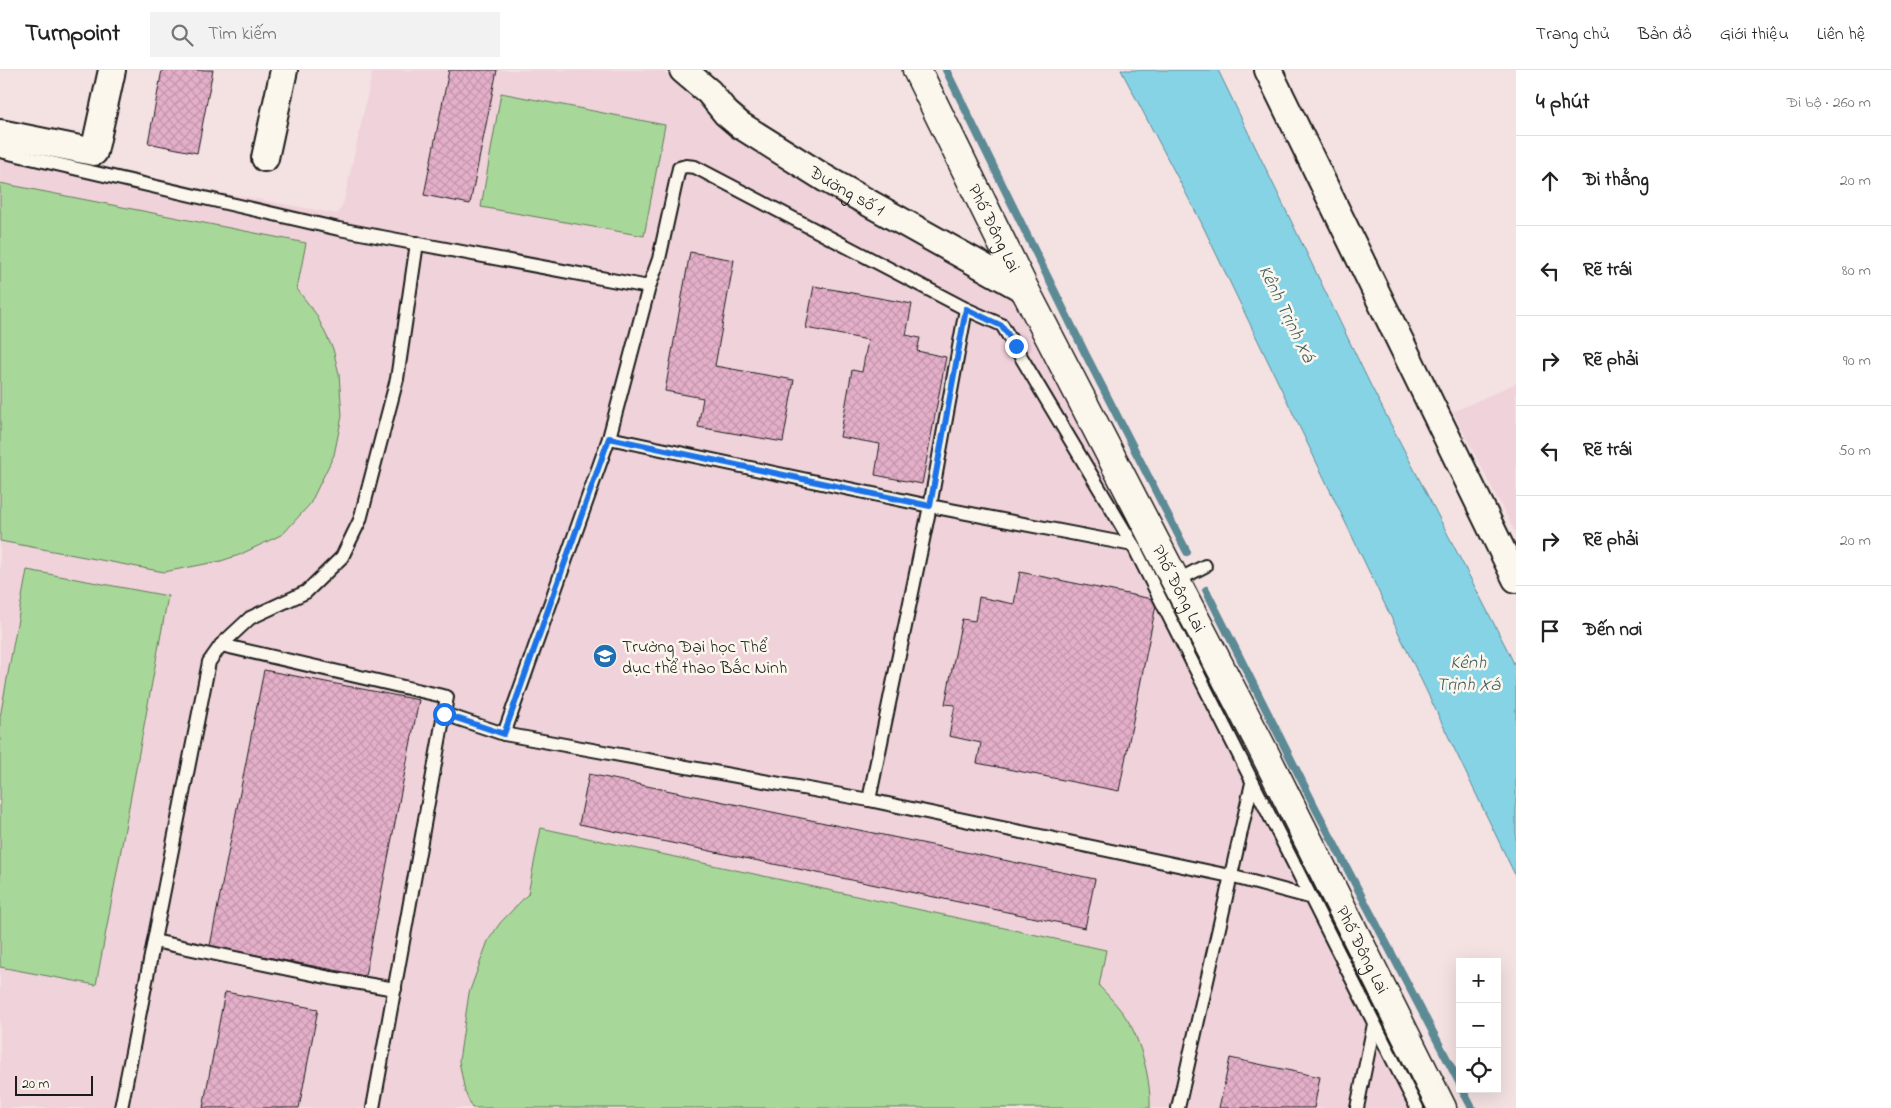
<!DOCTYPE html>
<html lang="vi">
<meta charset="utf-8">
<style>
body{margin:0;font-family:"Indie Flower",sans-serif;background:#f2f2f2;color:#222}
.controls{position:absolute;right:15px;bottom:15px;display:grid;overflow:hidden;border-radius:0px;box-shadow:0 5px 20px #0002}
.controls button{width:45px;height:45px;display:grid;place-items:center;padding:0;border:0;border-bottom:1px solid #e0e0e0;background:#fff;color:#222;font:25px sans-serif}
.scale{position:absolute;left:15px;bottom:12px;width:78px;box-sizing:border-box;padding-left:5px;border:2px solid #1c1c1c;border-top:0;font-size:14px;line-height:18px;white-space:nowrap;color:#1c1c1c;-webkit-text-stroke:4px #fbf7ec;paint-order:stroke}
.stop{position:absolute;width:15px;height:15px;margin:-11px;border:4px solid #1a73e8;border-radius:50%;background:#fff}
.stop.end{background:#1a73e8;border-color:#fff;box-shadow:0 1px 5px #0008}
.list{margin:0;padding:0;list-style:none}
h2{display:flex;justify-content:space-between;align-items:center;height:65px;margin:0;padding:0 20px;font-size:21px}
h2 small{font-size:16px;font-weight:400;color:#767676}
.list li{display:grid;grid-template-columns:32px 1fr auto;gap:15px;align-items:center;box-sizing:border-box;height:90px;padding:0 20px;border-top:1px solid #e0e0e0}
.list b{display:block;font-size:19px;white-space:nowrap}
.list em{font-size:16px;font-style:normal;color:#767676}
.icon{flex:none;width:28px;height:28px;fill:none;stroke:currentColor;stroke-width:2;stroke-linecap:round;stroke-linejoin:round}
.map{position:relative;flex:none;width:1516px;height:1038px;overflow:hidden}
header{display:flex;align-items:center;gap:30px;box-sizing:border-box;height:70px;padding:0 25px;background:#fff;border-bottom:1px solid #e0e0e0}
header strong{font-size:24px}
nav{display:flex;gap:28px;margin-inline-start:auto;font-size:18px}
.search{width:350px;height:45px;background:#f2f2f2;display:flex;align-items:center;gap:12px;box-sizing:border-box;padding:0 18px;border-radius:0px;color:#767676;font-size:19px}
main{display:flex}
aside{flex:1;background:#fff}
.map>svg:first-child{display:block}
.built{fill:#efd2da}
.green{fill:#a8d899;stroke:#627a5a}
.water{fill:#87d3e6;stroke:#5c8a95}
.lines{fill:none;stroke-linecap:round;stroke-linejoin:round}
.stream{stroke:#5c8a95;stroke-width:8}
.building{fill:url(#building-cross-hatch);stroke:#1c1c1c}
.lane-casing{stroke:#1c1c1c;stroke-width:16}
.street-casing{stroke:#1c1c1c;stroke-width:30}
.secondary-casing{stroke:#1c1c1c;stroke-width:31}
.lane{stroke:#fbf7ec;stroke-width:12}
.street{stroke:#fbf7ec;stroke-width:26}
.secondary{stroke:#fbf7ec;stroke-width:28}
.route{stroke:#1a73e8;stroke-width:6}
.labels{text-anchor:middle;stroke-width:5;stroke-linejoin:round;paint-order:stroke}
.street-label{font-size:18px;fill:#1c1c1c;stroke:#fbf7ec}
.poi-label{font-size:18px;fill:#1c1c1c;stroke:#fbf7ec;text-anchor:start}
.water-label{font-size:19px;font-style:italic;fill:#415c63;stroke:#fbf7ec}
</style>
<header>
<strong>Turnpoint</strong>
<div class="search"><svg class="icon" aria-label="search" viewBox="0 0 24 24"><circle cx="10" cy="10" r="6"/><path d="M15 15l6 6"/></svg>Tìm kiếm</div>
<nav><a>Trang chủ</a><a>Bản đồ</a><a>Giới thiệu</a><a>Liên hệ</a></nav>
</header>
<main>
<div class="map">
<svg width="1516" height="1038" viewBox="0 0 1516 1038">
<defs>
<pattern id="building-cross-hatch" width="8" height="8" patternUnits="userSpaceOnUse" patternTransform="scale(1.25)"><rect width="8" height="8" fill="#e4afc9"/><path d="M0 0l8 8M0 8l8-8" fill="none" stroke="#c396ac"/></pattern>
</defs>
<rect width="100%" height="100%" fill="#f4e1e2"/>
<filter id="ink" filterUnits="userSpaceOnUse"><feTurbulence type="fractalNoise" baseFrequency=".02" numOctaves="2"/><feDisplacementMap in="SourceGraphic" scale="10" xChannelSelector="R" yChannelSelector="G"/><feConvolveMatrix kernelMatrix="1 2 1 2 8 2 1 2 1" color-interpolation-filters="sRGB"/></filter>
<g filter="url(#ink)">
<g class="built">
<path d="M373,0H662L722,49L1027,229L1436,1038H0V83L338,144L344,131Z"/>
<path d="M1516,313V464L1453,342Z"/>
</g>
<g class="green">
<path d="M501,23L665,55L644,166L481,137Z"/>
<path d="M0,113L306,173L297,219L316,244L333,279L339,304L342,346L334,385L310,434L283,464L239,485L221,491L164,502L0,471Z"/>
<path d="M27,500L168,526L96,915L0,897V647Z"/>
<path d="M541,758L1106,880L1099,916C1111,928 1128,947 1134,962C1144,985 1151,1014 1150,1038H472L465,1022L459,991L469,923L488,871L500,853L528,824Z"/>
</g>
<path class="water" d="M1121,0H1218L1371,316L1508,581L1516,598V807L1200,150Z"/>
<g class="lines">
<g class="stream">
<path d="M946,0L1086,285L1187,482"/>
<path d="M1206,520L1316,739L1460,1014"/>
<path d="M1462,1019L1472,1038"/>
</g>
</g>
<g class="building">
<path d="M162,0H213L197,83L148,73Z"/>
<path d="M449,0H497L470,134L424,125Z"/>
<path d="M690,182L734,190L715,296L794,310L783,372L698,357L703,328L665,321Z"/>
<path d="M814,216L912,234L906,265L920,268L917,281L946,287L922,414L875,405L880,374L840,367L852,300L862,302L868,270L806,258Z"/>
<path d="M1020,502L1157,530L1119,721L977,693L981,673L949,666L955,635L945,634L962,549L975,551L979,527L1014,534Z"/>
<path d="M264,600L419,630L365,906L210,876Z"/>
<path d="M589,704L1095,809L1085,858L579,754Z"/>
<path d="M225,922L318,939L299,1038H203Z"/>
<path d="M1230,988L1320,1007L1314,1038H1219Z"/>
</g>
<g class="lines">
<g class="lane-casing">
<g id="lane">
<path d="M0,81L339,159L649,217"/>
<path d="M609,368L930,436L1133,475"/>
<path d="M1176,511L1205,496"/>
<path d="M221,575L447,627L373,1038"/>
<path d="M444,644L504,664L869,730L1230,806L1309,827"/>
<path d="M504,664L609,368L649,217L659,189L679,98L686,96L695,97L966,239L1002,255L1133,475L1417,1038"/>
<path d="M869,730L930,436L966,239"/>
<path d="M154,871L331,908L395,919"/>
<path d="M121,1038L209,592L221,575L250,548L306,522L342,487L360,450L397,309L417,173"/>
<path d="M1178,1038L1252,713"/>
<path d="M1357,1038L1374,954"/>
</g>
</g>
<g class="street-casing">
<g id="street">
<path id="s1" d="M683,0L709,22L726,43L740,55L826,109L1025,220"/>
<path d="M1268,0L1516,509"/>
<path d="M0,63L94,82L112,0"/>
<path d="M265,88L284,0"/>
</g>
</g>
<g class="secondary-casing">
<g id="secondary">
<path id="s2" d="M917,0L1025,220L1261,676L1442,1038"/>
</g>
</g>
<use href="#lane" class="lane"/>
<use href="#street" class="street"/>
<use href="#secondary" class="secondary"/>
</g>
</g>
<g class="lines" filter="url(#ink)">
<path class="route" d="M444,644L504,664L609,368L930,436L966,239L1002,256L1016,276"/>
</g>
<defs>
<g id="university-disc" transform="scale(1.25)"><circle r="9.5" fill="#1f6fb2" stroke="#fbf7ec"/><path d="M0-5L7-2L0 1L-7-2ZM-4 1L0 2.5L4 1V4Q0 6-4 4Z" fill="#fff"/></g>
</defs>
<g fill-rule="evenodd">
<use href="#university-disc" x="605" y="586"/>
</g>
<g class="labels">
<g class="street-label">
<text dy="6" stroke="none"><textPath href="#s1" startOffset="205">Đường số 1</textPath></text>
<text dy="6" stroke="none"><textPath href="#s2" startOffset="176">Phố Đông Lai</textPath></text>
<text dy="6" stroke="none"><textPath href="#s2" startOffset="581">Phố Đông Lai</textPath></text>
<text dy="6" stroke="none"><textPath href="#s2" startOffset="986">Phố Đông Lai</textPath></text>
</g>
<g class="poi-label">
<text x="622" y="582">Trường Đại học Thể<tspan x="622" dy="21">dục thể thao Bắc Ninh</tspan></text>
</g>
<g class="water-label">
<text transform="translate(1288 243) rotate(64)" y="7">Kênh Trịnh Xá</text>
<text x="1468" y="598">Kênh<tspan x="1468" dy="22">Trịnh Xá</tspan></text>
</g>
</g>
</svg>
<div class="controls">
<button>+</button>
<button>−</button>
<button><svg class="icon" aria-label="locate" viewBox="0 0 24 24"><circle cx="12" cy="12" r="6"/><path d="M12 2v4M12 18v4M2 12h4M18 12h4"/></svg></button>
</div>
<div class="scale">20 m</div>
<div class="stop" style="left:444px;top:644px"></div>
<div class="stop end" style="left:1016px;top:276px"></div>
</div>
<aside>
<h2>4 phút<small>Đi bộ · 260 m</small></h2>
<ul class="list">
<li><svg class="icon" aria-label="ahead" viewBox="0 0 24 24"><path d="M12 20V5M6 11l6-6 6 6"/></svg><div><b>Đi thẳng</b></div><em>20 m</em></li>
<li><svg class="icon" aria-label="left" viewBox="0 0 24 24"><path d="M17 20v-9H6M10 6l-5 5 5 5"/></svg><div><b>Rẽ trái</b></div><em>80 m</em></li>
<li><svg class="icon" aria-label="right" viewBox="0 0 24 24"><path d="M7 20v-9h11M14 6l5 5-5 5"/></svg><div><b>Rẽ phải</b></div><em>90 m</em></li>
<li><svg class="icon" aria-label="left" viewBox="0 0 24 24"><path d="M17 20v-9H6M10 6l-5 5 5 5"/></svg><div><b>Rẽ trái</b></div><em>50 m</em></li>
<li><svg class="icon" aria-label="right" viewBox="0 0 24 24"><path d="M7 20v-9h11M14 6l5 5-5 5"/></svg><div><b>Rẽ phải</b></div><em>20 m</em></li>
<li><svg class="icon" aria-label="arrive" viewBox="0 0 24 24"><path d="M6 21V4h12l-3 4 3 4H6"/></svg><div><b>Đến nơi</b></div></li>
</ul>
</aside>
</main>
